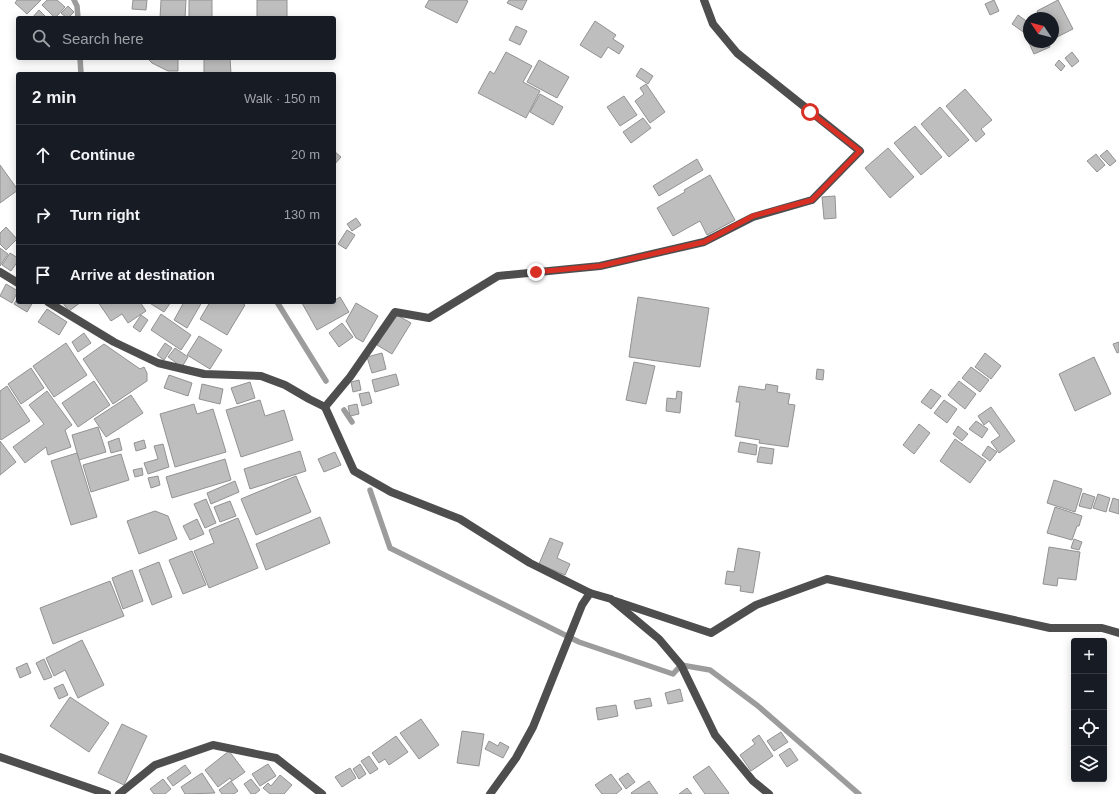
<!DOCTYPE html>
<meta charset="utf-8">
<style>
body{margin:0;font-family:Arial,sans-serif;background:#242831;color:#f1f3f6}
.controls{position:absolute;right:12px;bottom:12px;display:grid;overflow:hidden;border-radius:4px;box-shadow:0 2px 10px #0003}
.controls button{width:36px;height:36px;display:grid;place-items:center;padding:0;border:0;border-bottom:1px solid #363941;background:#171b24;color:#f1f3f6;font:20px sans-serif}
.compass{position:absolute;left:1023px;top:12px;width:36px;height:36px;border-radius:50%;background:#171b24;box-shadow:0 2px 10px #0003;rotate:305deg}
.stop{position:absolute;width:12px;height:12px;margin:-9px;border:3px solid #d93025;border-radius:50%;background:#fff}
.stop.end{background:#d93025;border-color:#fff;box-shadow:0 1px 4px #0008}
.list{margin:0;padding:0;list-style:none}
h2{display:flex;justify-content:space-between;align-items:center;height:52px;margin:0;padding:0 16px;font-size:17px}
h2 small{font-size:13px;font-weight:400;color:#9ea1a6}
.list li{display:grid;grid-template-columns:26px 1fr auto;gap:12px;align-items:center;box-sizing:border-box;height:60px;padding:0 16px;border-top:1px solid #363941}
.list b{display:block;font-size:15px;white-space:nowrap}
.list em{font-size:13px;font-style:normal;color:#9ea1a6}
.icon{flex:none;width:22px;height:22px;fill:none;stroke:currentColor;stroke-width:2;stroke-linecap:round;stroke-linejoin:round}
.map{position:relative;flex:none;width:1119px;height:794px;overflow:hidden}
.search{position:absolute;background:#171b24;box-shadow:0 2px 10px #0003;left:16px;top:16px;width:320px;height:44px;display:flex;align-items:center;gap:10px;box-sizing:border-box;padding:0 14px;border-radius:4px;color:#9ea1a6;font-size:15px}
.panel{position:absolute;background:#171b24;box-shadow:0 2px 10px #0003;left:16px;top:72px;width:320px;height:232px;border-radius:4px}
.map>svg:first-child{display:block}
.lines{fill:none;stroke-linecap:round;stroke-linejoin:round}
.stream{stroke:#9c9c9c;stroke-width:5.5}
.building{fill:#bebebe;stroke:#929292}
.minor{stroke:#4e4e4e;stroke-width:8}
.route{stroke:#d93025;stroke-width:5}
</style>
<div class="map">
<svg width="1119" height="794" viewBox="0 0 1119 794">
<rect width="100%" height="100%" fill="#fff"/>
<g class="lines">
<g class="stream">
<path d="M74,0L77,6L78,18"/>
<path d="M80,58L81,74"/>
<path d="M277,302L326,381"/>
<path d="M344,410L352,422"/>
<path d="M370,490L390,548L579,642L673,674L681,665L710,670L758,706L859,794"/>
</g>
</g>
<g class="building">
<path d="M17,0H41L27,14L15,3Z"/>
<path d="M47,0H57L65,7L55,18L42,5Z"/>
<path d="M133,0H147L146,10L132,9Z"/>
<path d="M161,0H186L185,18H160Z"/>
<rect x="189" y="0" width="23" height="18"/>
<rect x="257" y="0" width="30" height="18"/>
<path d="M429,0H465L468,1L457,23L425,7Z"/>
<path d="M509,0H527L522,10L507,3Z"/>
<path d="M994,0L999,11L990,15L985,4Z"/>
<path d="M1058,0L1073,29L1053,39V18H1040L1037,11Z"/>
<path d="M68,6L74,12L68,18H67L61,13Z"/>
<path d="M39,10L47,18H32Z"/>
<path d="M1018,15L1029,23V36L1012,24Z"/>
<path d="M595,21L616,35L613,39L624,46L619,54L608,47L601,58L580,45Z"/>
<path d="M516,26L527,31L520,45L509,40Z"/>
<path d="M1033,42H1047L1050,47L1034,54L1029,43Z"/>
<path d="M506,52L532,66L523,82L540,91L526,118L478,93L490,71L494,74Z"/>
<path d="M1072,52L1079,61L1072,67L1065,58Z"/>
<path d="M147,58H178V71H168L152,63Z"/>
<path d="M204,58H230L231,74H204Z"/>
<path d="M539,60L569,77L557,98L527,82Z"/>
<path d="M1059,60L1065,66L1061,71L1055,65Z"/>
<path d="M641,68L653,76L648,84L636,76Z"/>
<path d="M646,84L665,112L650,123L635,101L644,94L640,88Z"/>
<path d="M965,89L992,120L981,129L985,134L976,142L946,106Z"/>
<path d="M540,94L563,107L553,125L530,112Z"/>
<path d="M624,96L637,115L620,126L607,107Z"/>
<path d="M940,107L969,140L949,157L921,124Z"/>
<path d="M643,118L651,128L631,143L623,132Z"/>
<path d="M915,126L942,157L921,175L894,143Z"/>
<path d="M888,148L914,177L890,198L865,168Z"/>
<path d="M1107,150L1116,161L1110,166L1100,156Z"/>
<path d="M334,151L341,157L334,165Z"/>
<path d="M1096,154L1105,165L1097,172L1087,161Z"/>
<path d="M697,159L703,170L659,196L653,186Z"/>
<path d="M0,165L18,190L0,203Z"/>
<path d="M710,175L735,220L707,235L700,221L673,236L657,208L685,192L684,190Z"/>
<path d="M835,196L836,218L824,219L822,197Z"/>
<path d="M356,218L361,225L352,231L347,224Z"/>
<path d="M6,227L17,239L6,250L0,244V233Z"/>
<path d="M347,230L355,235L346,249L338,244Z"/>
<path d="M0,248L8,254L0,266Z"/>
<path d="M10,253L18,258V261L11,271L2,265Z"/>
<path d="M6,284L18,291L12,303L0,296Z"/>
<path d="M18,297V302H33L27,312L14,304Z"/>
<path d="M340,297L349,312L317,330L302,303L328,302L329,304Z"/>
<path d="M638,297L709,308L700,367L629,357Z"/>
<path d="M62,302H81L69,311Z"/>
<path d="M98,302H140L146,311L128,323L122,314L111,321Z"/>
<path d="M148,302H171L164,312Z"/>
<path d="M184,302H202L187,328L174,320Z"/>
<path d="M210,302H240L245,305L227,335L200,319Z"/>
<path d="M356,303L378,316L363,342L356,338L346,321Z"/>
<path d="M47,309L67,322L59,335L38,322Z"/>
<path d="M161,314L191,335L181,350L151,330Z"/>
<path d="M395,314L411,323L392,354L377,345Z"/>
<path d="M141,315L148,320L140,332L133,327Z"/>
<path d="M342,323L353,337L339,347L329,333Z"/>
<path d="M84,333L91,343L78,352L72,342Z"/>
<path d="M199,336L222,350L210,369L187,355Z"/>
<path d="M1119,342V352L1117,353L1113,344Z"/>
<path d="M66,343L87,375L54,397L33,366Z"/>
<path d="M165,343L172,348L164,360L157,355Z"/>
<path d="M104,344L140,369L144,367L147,373V381L113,404L83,359Z"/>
<path d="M175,348L188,357L182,367L168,357Z"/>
<path d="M382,353L386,369L372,373L367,357Z"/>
<path d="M985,353L1001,366L991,379L975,367Z"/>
<path d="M1094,357L1111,394L1075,411L1059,374Z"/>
<path d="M634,362L655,366L646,404L626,400Z"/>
<path d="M971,367L989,380L980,392L962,378Z"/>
<path d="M31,368L44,388L21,404L8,384Z"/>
<path d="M817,369L824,370L823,380L816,379Z"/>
<path d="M396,374L399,385L375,392L372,380Z"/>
<path d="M169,375L192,383L188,396L164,388Z"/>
<path d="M359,380L361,390L353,392L351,382Z"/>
<path d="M94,381L110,405L78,427L62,403Z"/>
<path d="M959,381L976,394L965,409L948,395Z"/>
<path d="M250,382L255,398L237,404L231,388Z"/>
<path d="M202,384L223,389L220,404L199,399Z"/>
<path d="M766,384L778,386L777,392L790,394L788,404L795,405L788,447L759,443L760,440L735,436L740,402H736L739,386L765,390Z"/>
<path d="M7,386L30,421L1,440L0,438V391Z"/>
<path d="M931,389L941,396L931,409L921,402Z"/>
<path d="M47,391L72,425L65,430L71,447L48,455L46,447L25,463L13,447L44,424L29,405Z"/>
<path d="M677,391L682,392L680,413L666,411L667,398L676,399Z"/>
<path d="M369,392L372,403L362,406L359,394Z"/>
<path d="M131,395L143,413L106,437L94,419Z"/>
<path d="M260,400L265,416L284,410L293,440L241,457L226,410Z"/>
<path d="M944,400L957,409L947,423L934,413Z"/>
<path d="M194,404L197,414L213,409L226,452L175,467L160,414Z"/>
<path d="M357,404L359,414L350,416L348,406Z"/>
<path d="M991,407L1015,441L999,453L991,442L1000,436L989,421L984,425L978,416Z"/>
<path d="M976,421L988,429L982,438L969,429Z"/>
<path d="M919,424L930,433L914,454L903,445Z"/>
<path d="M958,426L968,434L962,441L953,434Z"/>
<path d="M98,427L106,452L79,460L72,435Z"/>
<path d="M119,438L122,450L111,453L108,442Z"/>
<path d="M955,439L986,461L970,483L940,461Z"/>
<path d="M144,440L146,448L136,451L134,443Z"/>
<path d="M0,441L16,462L0,475Z"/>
<path d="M740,442L757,445L756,455L738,452Z"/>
<path d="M163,444L169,467L148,474L144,463L158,459L154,446Z"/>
<path d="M988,446L997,452L990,461L982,455Z"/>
<path d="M760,447L774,449L772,464L757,462Z"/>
<path d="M300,451L306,471L250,489L244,469Z"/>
<path d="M335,452L341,465L324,472L318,459Z"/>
<path d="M77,453L97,517L71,525L51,461Z"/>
<path d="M121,454L129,480L91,492L83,465Z"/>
<path d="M225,459L231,480L172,498L166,477Z"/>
<path d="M142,468L143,475L135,477L133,470Z"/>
<path d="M158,476L160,485L151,488L148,478Z"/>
<path d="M296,476L311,512L256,535L241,499Z"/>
<path d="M1054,480L1082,489L1075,512L1047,503Z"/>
<path d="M235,481L239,492L211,504L207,493Z"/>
<path d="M1083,493L1095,497L1091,509L1079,506Z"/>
<path d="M1098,494L1110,498L1106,512L1093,508Z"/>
<path d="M1113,498L1119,500V514L1109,511Z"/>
<path d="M206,499L216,523L205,528L194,504Z"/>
<path d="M230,501L236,516L220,522L214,507Z"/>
<path d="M1055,507L1082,516L1079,526H1077L1072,540L1047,533Z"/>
<path d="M155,511L168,516L177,539L139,554L127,521Z"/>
<path d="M320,517L330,543L266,570L256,544Z"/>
<path d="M238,518L258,568L209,588L194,551L214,543L209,530Z"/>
<path d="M197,519L204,534L190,540L183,526Z"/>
<path d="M550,538L563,543L557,558L570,564L565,575L539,564Z"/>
<path d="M1074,539L1082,542L1079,550L1071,548Z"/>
<path d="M1049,547L1080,552L1076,580L1058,578L1057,586L1043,584Z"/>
<path d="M738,548L760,552L753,593L740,591L741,586L725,584L727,571L734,572Z"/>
<path d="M192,551L206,585L183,594L169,560Z"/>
<path d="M159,562L172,597L152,605L139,570Z"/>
<path d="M132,570L143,601L123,609L112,578Z"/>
<path d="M110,581L124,616L53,644L40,608Z"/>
<path d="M82,640L104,685L78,698L65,670L54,676L46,658Z"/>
<path d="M44,659L52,677L44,680L36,663Z"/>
<path d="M27,663L31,673L20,678L16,668Z"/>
<path d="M63,684L68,695L59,699L54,688Z"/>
<path d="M680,689L683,701L668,704L665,693Z"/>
<path d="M70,697L109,723L89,752L50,726Z"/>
<path d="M650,698L652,706L636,709L634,701Z"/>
<path d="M616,705L618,716L598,720L596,708Z"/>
<path d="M421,719L439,745L419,759L400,733Z"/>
<path d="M122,724L147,736L124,785L98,773Z"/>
<path d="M462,731L484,734L479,766L457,763Z"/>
<path d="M781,732L788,742L774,751L767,741Z"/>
<path d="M759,735L773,756L751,771L740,755L755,744L752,740Z"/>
<path d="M396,736L408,752L389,765L385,759L379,763L372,753Z"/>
<path d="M489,741L498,746L500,742L509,747L503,758L485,749Z"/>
<path d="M790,748L798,760L787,767L779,755Z"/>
<path d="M229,751L245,772L232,781L230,778L218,787L205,770Z"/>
<path d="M369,756L378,769L370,774L361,761Z"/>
<path d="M268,764L276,776L260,786L252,774Z"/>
<path d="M360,764L366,774L359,779L353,769Z"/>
<path d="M185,765L191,773L173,786L167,778Z"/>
<path d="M709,766L729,793L728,794H705L693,777Z"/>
<path d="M350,768L356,778L342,787L335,777Z"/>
<path d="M202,773L215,793L185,794L181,787Z"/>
<path d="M628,773L635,782L626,789L619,779Z"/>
<path d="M611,774L622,789L616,794H602L595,785Z"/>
<path d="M280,775L292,785L284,794H270L263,788L268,783L271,786Z"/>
<path d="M163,779L171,789L165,794H154L150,789Z"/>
<path d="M251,779L260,790L255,794H251L244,784Z"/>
<path d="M231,781L238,791L234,794H222L219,790Z"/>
<path d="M649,781L658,794H632L631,793Z"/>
<path d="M687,788L692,794H679Z"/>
</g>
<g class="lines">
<g class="minor">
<path d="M0,272L18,283"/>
<path d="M48,302L114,342L158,363L204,374L261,376L285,385L309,399L325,407L350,377L395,312L429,318L498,276L600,266L704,242L753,217L812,200L860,151L737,53L713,24L704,0"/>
<path d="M325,407L354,471L391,492L460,519L530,563L590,593L611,599L659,639L681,665L715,735L753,781L769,794"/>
<path d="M615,601L711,633L756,605L827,579L1050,628H1102L1119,633"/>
<path d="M0,757L107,794"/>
<path d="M119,794L155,765L213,745L276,758L322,794"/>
<path d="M490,794L516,758L533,727L582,605L590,593"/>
</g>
</g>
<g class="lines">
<path class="route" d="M536,272L600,266L704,242L753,216L812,200L860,151L810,112"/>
</g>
</svg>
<div class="controls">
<button>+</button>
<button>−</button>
<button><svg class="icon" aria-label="locate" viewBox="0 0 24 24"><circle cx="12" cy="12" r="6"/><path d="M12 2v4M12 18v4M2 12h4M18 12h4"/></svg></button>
<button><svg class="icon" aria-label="layers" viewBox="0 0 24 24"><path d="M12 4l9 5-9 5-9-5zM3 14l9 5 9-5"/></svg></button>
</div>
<svg class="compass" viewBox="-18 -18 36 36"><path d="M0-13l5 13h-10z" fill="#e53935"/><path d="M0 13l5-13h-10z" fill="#9ea1a6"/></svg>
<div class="stop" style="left:810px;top:112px"></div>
<div class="stop end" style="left:536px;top:272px"></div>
<div class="search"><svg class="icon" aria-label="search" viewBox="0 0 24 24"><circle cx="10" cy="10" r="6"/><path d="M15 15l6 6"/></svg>Search here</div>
<section class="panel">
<h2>2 min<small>Walk · 150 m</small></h2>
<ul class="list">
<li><svg class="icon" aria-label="ahead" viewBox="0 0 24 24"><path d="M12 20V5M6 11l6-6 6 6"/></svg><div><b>Continue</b></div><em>20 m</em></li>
<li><svg class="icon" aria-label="right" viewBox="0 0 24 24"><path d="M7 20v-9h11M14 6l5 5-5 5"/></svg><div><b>Turn right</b></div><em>130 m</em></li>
<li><svg class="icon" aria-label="arrive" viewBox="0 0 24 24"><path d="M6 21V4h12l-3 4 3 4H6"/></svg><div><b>Arrive at destination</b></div></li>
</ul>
</section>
</div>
